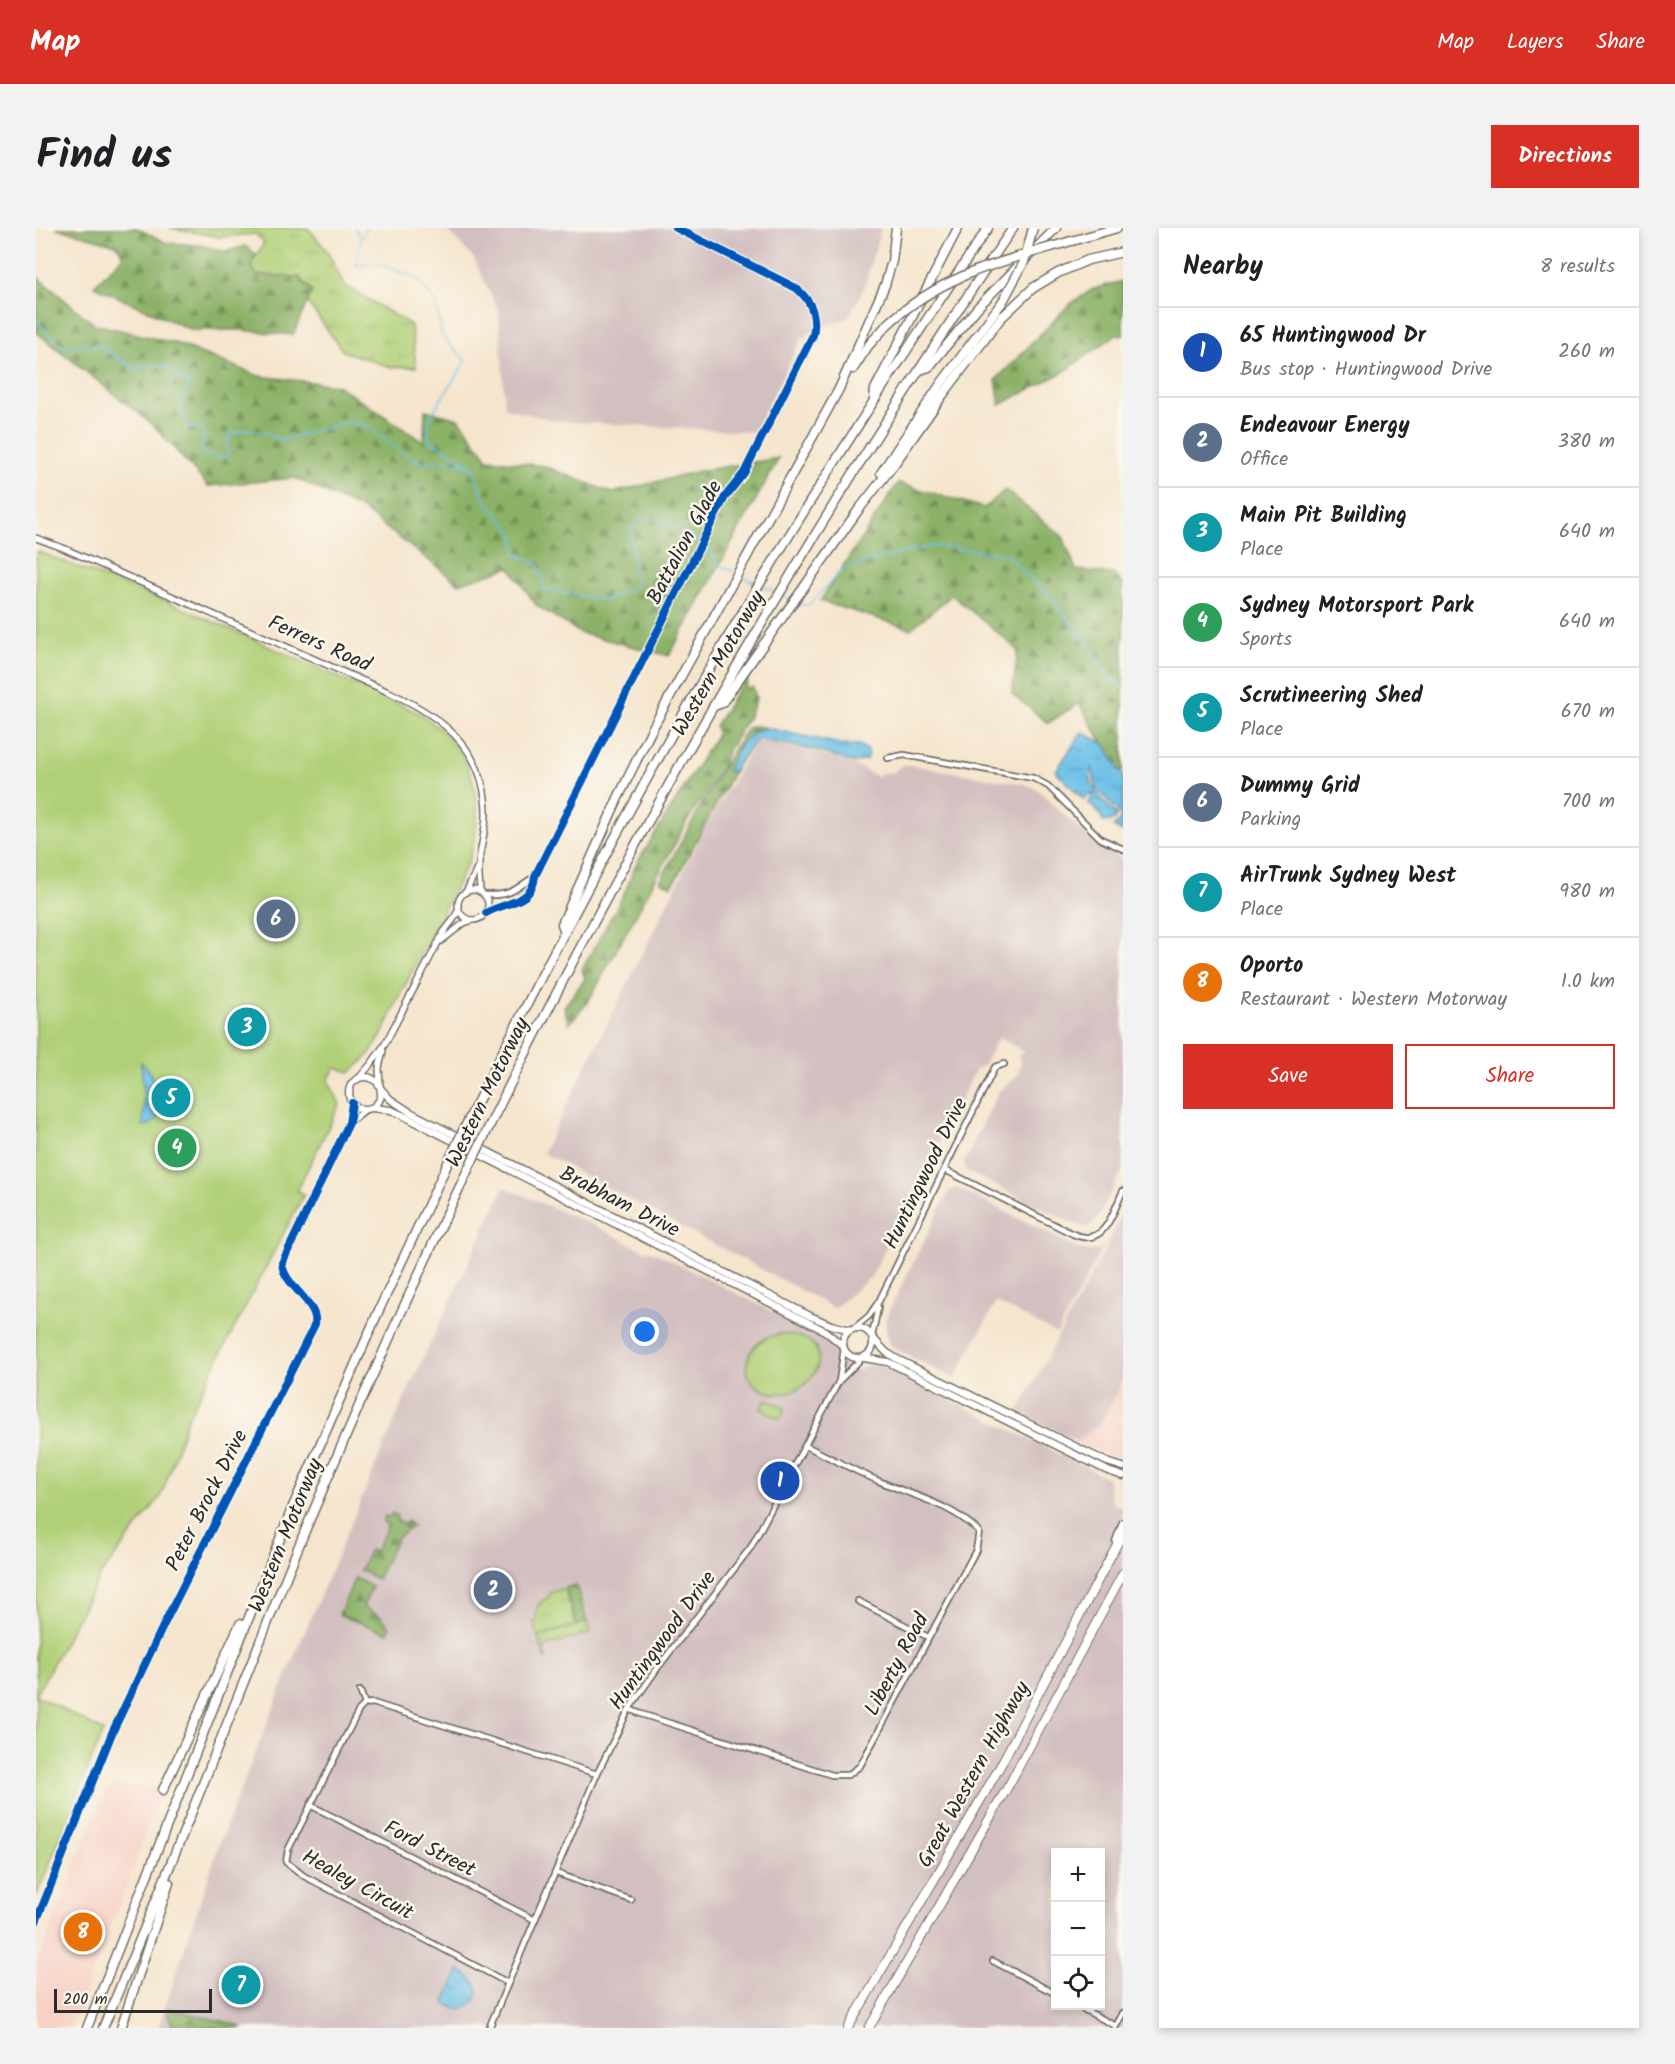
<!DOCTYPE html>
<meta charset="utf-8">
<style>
body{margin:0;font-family:Kalam,sans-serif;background:#f2f2f2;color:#202124}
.controls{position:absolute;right:18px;bottom:18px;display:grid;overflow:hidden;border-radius:0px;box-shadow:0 3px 9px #0003}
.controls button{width:54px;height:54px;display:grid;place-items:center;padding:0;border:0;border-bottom:2px solid #e0e0e0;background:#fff;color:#202124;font:30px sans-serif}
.scale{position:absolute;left:18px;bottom:15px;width:158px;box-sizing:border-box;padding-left:6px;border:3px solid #2b2b2b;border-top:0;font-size:16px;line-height:21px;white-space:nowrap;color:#2b2b2b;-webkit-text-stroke:4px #fbf7ec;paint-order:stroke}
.you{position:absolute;left:609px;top:1104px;width:21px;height:21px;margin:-15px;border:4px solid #fff;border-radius:50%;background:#1a73e8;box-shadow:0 0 0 9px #1a73e833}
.badge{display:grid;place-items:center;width:39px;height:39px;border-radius:50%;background:#d93025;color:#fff;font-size:20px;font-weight:700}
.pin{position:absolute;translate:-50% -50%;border:3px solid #fff;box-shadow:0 2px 6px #0006}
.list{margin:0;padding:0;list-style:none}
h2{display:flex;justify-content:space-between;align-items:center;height:78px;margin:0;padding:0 24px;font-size:26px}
h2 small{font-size:20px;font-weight:400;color:#757577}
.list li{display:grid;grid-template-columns:39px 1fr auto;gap:18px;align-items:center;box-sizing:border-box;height:90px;padding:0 24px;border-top:2px solid #e0e0e0}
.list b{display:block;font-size:22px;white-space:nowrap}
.list p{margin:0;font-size:20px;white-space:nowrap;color:#757577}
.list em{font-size:20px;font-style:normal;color:#757577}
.actions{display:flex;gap:12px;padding:18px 24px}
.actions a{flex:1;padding:14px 0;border:2px solid #d93025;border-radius:0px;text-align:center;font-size:21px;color:#d93025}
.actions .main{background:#d93025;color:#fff}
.icon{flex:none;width:33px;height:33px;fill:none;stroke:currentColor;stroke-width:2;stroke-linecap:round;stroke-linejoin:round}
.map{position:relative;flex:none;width:1087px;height:1800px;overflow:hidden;border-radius:0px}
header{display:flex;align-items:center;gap:36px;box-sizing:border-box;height:84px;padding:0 30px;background:#d93025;color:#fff}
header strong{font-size:28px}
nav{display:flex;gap:33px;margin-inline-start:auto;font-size:21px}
.intro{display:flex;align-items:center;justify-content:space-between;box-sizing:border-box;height:144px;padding:0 36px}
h1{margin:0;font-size:42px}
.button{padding:15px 27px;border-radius:0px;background:#d93025;color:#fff;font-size:21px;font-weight:700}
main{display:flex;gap:36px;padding:0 36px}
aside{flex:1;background:#fff;border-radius:0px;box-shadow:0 3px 9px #0003}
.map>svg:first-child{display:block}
.built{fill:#f7d1c6}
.industrial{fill:#d2bfbf;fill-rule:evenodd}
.grass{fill:url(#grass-tufts);stroke:#6e7e51;stroke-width:1.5}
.forest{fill:url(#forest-firs);stroke:#5c6e4a;stroke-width:1.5}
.garden{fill:url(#garden-furrows);stroke:#6e7e51;stroke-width:1.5}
.pitch{fill:#b0d077;stroke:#6e7e51;stroke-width:1.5}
.water{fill:url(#water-ripples);stroke:#4c768a;stroke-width:1.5}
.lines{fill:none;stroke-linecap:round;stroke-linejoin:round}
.stream{stroke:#6cc0e8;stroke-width:1.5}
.minor-casing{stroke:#726c64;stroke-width:8}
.tertiary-casing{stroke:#726c64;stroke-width:8}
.secondary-casing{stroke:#726c64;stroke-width:9}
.trunk-casing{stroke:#726c64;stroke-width:10}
.motorway-casing{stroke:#726c64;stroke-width:11}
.minor{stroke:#fff;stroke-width:4.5}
.tertiary{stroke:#fff;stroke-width:5}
.secondary{stroke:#fff;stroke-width:6}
.trunk{stroke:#fff;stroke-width:8}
.motorway{stroke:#fff;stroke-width:8}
.motorway-bridge-casing{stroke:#726c64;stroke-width:11;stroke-linecap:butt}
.motorway-bridge{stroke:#fff;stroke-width:8}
.cycleway-casing{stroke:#fbf7ec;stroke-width:11}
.cycleway{stroke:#0057b8;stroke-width:8}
.labels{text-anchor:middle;stroke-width:5;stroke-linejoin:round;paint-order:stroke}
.street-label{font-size:21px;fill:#2b2b2b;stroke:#fbf7ec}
</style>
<header>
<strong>Map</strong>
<nav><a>Map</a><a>Layers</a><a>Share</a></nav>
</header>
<div class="intro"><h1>Find us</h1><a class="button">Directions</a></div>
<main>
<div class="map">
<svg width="1087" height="1800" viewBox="0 0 1087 1800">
<defs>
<pattern id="grass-tufts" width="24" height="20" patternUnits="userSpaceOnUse" patternTransform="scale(1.5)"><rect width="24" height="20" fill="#b0d077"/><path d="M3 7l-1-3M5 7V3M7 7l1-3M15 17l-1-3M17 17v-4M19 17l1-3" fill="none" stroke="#98b367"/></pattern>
<pattern id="forest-firs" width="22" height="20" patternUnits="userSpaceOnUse" patternTransform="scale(1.5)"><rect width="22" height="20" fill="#8cb268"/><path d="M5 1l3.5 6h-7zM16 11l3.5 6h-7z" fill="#739156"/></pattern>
<pattern id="garden-furrows" width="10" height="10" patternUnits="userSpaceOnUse" patternTransform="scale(1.5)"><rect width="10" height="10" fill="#b0d077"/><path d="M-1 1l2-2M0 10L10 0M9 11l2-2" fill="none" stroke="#98b367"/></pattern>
<pattern id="water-ripples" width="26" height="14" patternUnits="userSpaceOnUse" patternTransform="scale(1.5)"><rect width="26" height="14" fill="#6cc0e8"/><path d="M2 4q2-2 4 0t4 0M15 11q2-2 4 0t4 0" fill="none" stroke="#599cbc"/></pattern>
</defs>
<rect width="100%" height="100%" fill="#fbf7ec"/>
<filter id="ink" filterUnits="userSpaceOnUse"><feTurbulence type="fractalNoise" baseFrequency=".0167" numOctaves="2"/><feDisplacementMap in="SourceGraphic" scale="12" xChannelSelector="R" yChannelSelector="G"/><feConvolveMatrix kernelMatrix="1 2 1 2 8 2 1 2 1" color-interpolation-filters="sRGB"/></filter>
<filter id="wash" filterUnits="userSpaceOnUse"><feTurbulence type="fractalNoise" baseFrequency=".008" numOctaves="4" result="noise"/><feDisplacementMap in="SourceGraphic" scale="24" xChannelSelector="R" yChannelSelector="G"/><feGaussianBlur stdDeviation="1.35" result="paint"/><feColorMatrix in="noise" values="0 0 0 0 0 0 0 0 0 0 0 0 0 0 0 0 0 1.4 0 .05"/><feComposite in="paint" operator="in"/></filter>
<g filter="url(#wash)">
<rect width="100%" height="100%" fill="#f5e5cd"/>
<g class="built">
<path d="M1087,1153V1233L1041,1214L1065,1194Z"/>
<path d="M82,1556L116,1560L126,1556L92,1655L34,1800H0V1738L65,1571L74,1559Z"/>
</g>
<g class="industrial">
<path d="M410,0H845L828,60L812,90L788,98L766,110L718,204L520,193L469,180L463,84L438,31Z"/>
<path d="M728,513L810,533L842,549L845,545H857L866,537H874L988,556L1001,561L1059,616L1087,631V941L1065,984L1056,997L1050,999L1036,995L930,943L928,934L963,863L981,848L985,836L982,827L989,824L962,809L948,837L940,841L835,1049L798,1080L507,925L672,594L718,517L722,514Z"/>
<path d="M468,959L559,998L605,1021L618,1024L785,1108L796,1117L801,1126L822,1143L832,1137H843L850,1140L1071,1250L1077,1276L1087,1280V1800H122L186,1608L256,1434L366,1176ZM1020,1624H1064V1778H1020Z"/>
<path d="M921,960L1011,1004L1041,1021L1061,1023L1068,1017L1021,1106L960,1074L919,1151L859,1121L853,1115L849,1095L851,1087L913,963Z"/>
<path d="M1087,983V1153L1065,1194L1041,1214L982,1184L1072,1016L1071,1015Z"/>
</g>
<g class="grass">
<path d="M134,0H272L292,24L308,57L375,97L380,139H354L307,123L271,74L276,63L263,49L221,47L214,38L228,15L220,6L184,9Z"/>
<path d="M529,1360L540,1397L502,1409L498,1394L501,1391C499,1380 502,1374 513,1369L514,1365Z"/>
</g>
<g class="forest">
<path d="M20,0H100L131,15L164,17L189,24L209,18L220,26L215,37L221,47L262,49L276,63L257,107L204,102H155L58,58L87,28L81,17Z"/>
<path d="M0,48L58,96L142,116L223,148L301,157L388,214L389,182L423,191L452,231L508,238L576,265L663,243L743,230L633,428L544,405L500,377L474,339L423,356L327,282L259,250L172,258L117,197L0,104Z"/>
<path d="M1087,53V108L1080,107L1029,143L964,177L960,152L1034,76L1057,61Z"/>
<path d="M862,255L948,280L969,262L1027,309L1040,342L1077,346L1087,356V543L1080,538L1043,475L1012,495L976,466L982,422L916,367L875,401L784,373Z"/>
<path d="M712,446L711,462L717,459L720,471L713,488L691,524L687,537L652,592L552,774L533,796L528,779L549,751L546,741L589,664L599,638L681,506L679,498Z"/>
<path d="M720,498L731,500L720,502L636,658L624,653L668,572L704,511L712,500Z"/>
<path d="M356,1285L361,1288L360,1292L369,1296L371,1293L377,1298L361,1310L341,1351L324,1342L334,1321L339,1324L352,1297L347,1294L349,1288L354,1289Z"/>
<path d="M319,1350L336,1359L327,1379L345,1389L354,1399L352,1405L303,1387Z"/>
<path d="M540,1357L551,1394L540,1397L529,1360Z"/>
<path d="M130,1780L198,1796L205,1800H137Z"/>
</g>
<path class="garden" d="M551,1394L554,1405L508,1419L511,1431H509L502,1409Z"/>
<g class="pitch">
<path d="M0,323L135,375L383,485C438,522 453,573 432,635L361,773C351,799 338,827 315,844L299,840L292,852L304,876L261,962L268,966L151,1191L128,1260L124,1269L64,1348L0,1467L67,1503L0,1669Z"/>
<path d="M745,1106C754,1107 764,1107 772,1112C803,1132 761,1182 723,1160C703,1148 709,1122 728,1111C733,1108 739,1107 745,1106Z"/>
<path d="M730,1171L749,1180L744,1191L725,1181Z"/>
</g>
<g class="water">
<path d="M731,500L808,517H823L830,521L832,526L830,532L819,535L781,523L723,511L716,517L696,544L691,542C701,523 708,504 731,500Z"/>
<path d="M1046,504L1069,516L1087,548V604L1077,599L1084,593L1085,586L1060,560L1056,540C1048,557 1069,575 1081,586L1079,592L1067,594L1065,587L1053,575L1058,566L1053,567L1049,571L1046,570L1020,543Z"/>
<path d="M105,834C121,847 122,870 123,889L113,897L107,898L108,872Z"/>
<path d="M423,1742C444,1754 451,1771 424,1782L411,1777L409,1773Z"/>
</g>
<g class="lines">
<g class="stream">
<path d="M319,0L325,11L320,37H346L380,50L400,75L406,108L430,133L393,190L392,211L434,237"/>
<path d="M326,10L330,0"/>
<path d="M0,93L27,120L62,117L98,140L129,137L153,156L145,174L150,199L169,201L165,226L191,230L193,207L211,201L229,205L245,212L314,194L334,200L374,230L386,235L402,232L435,237L450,274L479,306V325L502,336L509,362L569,372L600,358L594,302L608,289C628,295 648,301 664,314"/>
<path d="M668,316L674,321L681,336L698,344"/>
<path d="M705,348L720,355"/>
<path d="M727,358L739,364"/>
<path d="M746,367L755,372"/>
<path d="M761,377H773L809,339L897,318L970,326L1015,370L1053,417L1075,452L1087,458"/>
</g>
</g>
</g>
<g filter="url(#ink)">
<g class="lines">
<g class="minor-casing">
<g id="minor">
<path d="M852,530L868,527L997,550L1012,558L1065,611L1087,621"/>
<path d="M448,667C476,668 478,662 499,648"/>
<path d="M450,685C468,674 497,676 499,648L675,296L689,269L708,245L777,107C781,88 775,72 760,60L640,0"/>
<path d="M313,895L329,882"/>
<path d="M909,942L1037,1006C1069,1020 1076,986 1087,963"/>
<path d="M817,1101L833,1088L843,1073L959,839L968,836"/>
<path d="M836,1108L842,1079"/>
<path d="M803,1153L808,1121"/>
<path d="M822,1373L892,1409"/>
<path d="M324,1463L329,1476"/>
<path d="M593,1481L605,1486L796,1547H812L824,1538L940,1322L943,1304C917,1277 878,1268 845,1254C819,1243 795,1230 770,1218"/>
<path d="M274,1577L499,1692"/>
<path d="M520,1645L595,1672"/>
<path d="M0,1694L76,1505L131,1390L279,1096C283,1075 247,1057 246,1035L313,895L316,875"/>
<path d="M957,1733L1020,1766"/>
<path d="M472,1755L268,1648L250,1634L252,1622L323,1482L329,1476L337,1475L561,1546"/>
<path d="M1041,1778L1080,1798"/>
<path d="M453,1800L561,1546L593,1481L623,1438L715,1319L803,1153L825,1131"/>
<path d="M1079,1800L1087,1785"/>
</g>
</g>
<g class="tertiary-casing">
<g id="tertiary">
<path d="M0,310L27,320L357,466C408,490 450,523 450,586C450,603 444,619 443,636C442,645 444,655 444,664"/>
<circle cx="437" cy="677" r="15"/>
<path d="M430,664L442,639"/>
<path d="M405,713L428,695L437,692"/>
<path d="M322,851L335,836L349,816L407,705L417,692L423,681"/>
<path d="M344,859L343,840L347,823"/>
</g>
</g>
<g class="secondary-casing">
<g id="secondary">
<circle cx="329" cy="865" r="16"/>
<path d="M345,861L354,871L374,884L774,1088L795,1097L815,1102"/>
<path d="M336,880L355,882L368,888L789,1103L807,1118"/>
<circle cx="822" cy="1115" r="15"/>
<path d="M837,1110L850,1124L861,1131L1071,1234L1087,1239"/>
<path d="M828,1130L852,1134L1072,1243L1087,1248"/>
<path d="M1080,1313L1087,1294"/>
</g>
</g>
<g class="trunk-casing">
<g id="trunk">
<path d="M812,1800L962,1542L1087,1305"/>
<path d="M833,1800L974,1555L1087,1345"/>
</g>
</g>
<g class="motorway-casing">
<g id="motorway">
<path d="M1039,12L1081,0"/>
<path d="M817,141L832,118L851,97"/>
<path d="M884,142L893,139L942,79L1020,0"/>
<path d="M838,171L839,161L922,0"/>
<path d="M845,245L904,157L967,73"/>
<path d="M678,478L686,475L821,284L859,235L906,168L964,91L997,60L1022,45L1052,32L1087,24"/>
<path d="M529,704L526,696L582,570L615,503L803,161L849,57L856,33L860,0"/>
<path d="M427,903C501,754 578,607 661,462C752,304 850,151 952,0"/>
<path d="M446,913C567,666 701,427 849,195C891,130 933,64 977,0"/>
<path d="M127,1562L204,1396"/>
<path d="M51,1800L255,1283L343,1082L418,922"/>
<path d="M67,1800C137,1635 201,1468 269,1303C322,1177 378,1054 437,931"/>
<path d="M85,1800L133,1655"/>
</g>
</g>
<use href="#minor" class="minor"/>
<use href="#tertiary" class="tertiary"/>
<use href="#secondary" class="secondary"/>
<use href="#trunk" class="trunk"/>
<use href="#motorway" class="motorway"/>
<g class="motorway-bridge-casing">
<g id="motorway-bridge">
<path d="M967,73L988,34L997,0"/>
<path d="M851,97C907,45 969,33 1039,12"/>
<path d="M418,922L427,903"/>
<path d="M437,931L446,913"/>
</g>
</g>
<use href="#motorway-bridge" class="motorway-bridge"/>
<g class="cycleway-casing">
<g id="cycleway">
<path d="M450,685C468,674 497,676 499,648L675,296L689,269L708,245L777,107C781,88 775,72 760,60L640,0"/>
<path d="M0,1694L76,1505L131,1390L279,1096C283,1075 247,1057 246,1035L313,895L316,875"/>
</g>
</g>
<use href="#cycleway" class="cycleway"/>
</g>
</g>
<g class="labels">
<g class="street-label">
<text transform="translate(648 314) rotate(-62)" y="7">Battalion Glade</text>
<text transform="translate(284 415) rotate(24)" y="7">Ferrers Road</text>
<text transform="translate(682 435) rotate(-60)" y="7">Western Motorway</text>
<text transform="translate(451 864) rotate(-64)" y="7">Western Motorway</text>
<text transform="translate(889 945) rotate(-64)" y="7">Huntingwood Drive</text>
<text transform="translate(584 973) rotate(27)" y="7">Brabham Drive</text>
<text transform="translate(170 1272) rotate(-63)" y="7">Peter Brock Drive</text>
<text transform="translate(249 1307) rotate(-68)" y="7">Western Motorway</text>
<text transform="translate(626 1412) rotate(-54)" y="7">Huntingwood Drive</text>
<text transform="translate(860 1436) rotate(-62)" y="7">Liberty Road</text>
<text transform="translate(937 1546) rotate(-61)" y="7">Great Western Highway</text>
<text transform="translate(394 1620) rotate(27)" y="7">Ford Street</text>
<text transform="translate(322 1656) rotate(29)" y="7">Healey Circuit</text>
</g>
</g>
</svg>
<div class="controls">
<button>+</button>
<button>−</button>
<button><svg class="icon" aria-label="locate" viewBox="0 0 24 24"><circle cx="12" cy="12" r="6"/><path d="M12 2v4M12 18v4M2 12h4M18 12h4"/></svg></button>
</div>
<div class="scale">200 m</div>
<div class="you"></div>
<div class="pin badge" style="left:744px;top:1253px;background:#1a4fb4">1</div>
<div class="pin badge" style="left:457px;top:1362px;background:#5c6f8a">2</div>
<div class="pin badge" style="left:211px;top:799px;background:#0f9aa8">3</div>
<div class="pin badge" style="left:141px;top:920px;background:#2e9e5b">4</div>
<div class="pin badge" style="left:135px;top:870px;background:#0f9aa8">5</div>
<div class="pin badge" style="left:240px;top:691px;background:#5c6f8a">6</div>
<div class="pin badge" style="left:205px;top:1757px;background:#0f9aa8">7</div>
<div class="pin badge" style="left:47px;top:1704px;background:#e8710a">8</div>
</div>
<aside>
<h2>Nearby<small>8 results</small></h2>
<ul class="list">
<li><span class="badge" style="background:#1a4fb4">1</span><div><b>65 Huntingwood Dr</b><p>Bus stop · Huntingwood Drive</p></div><em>260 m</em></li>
<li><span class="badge" style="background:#5c6f8a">2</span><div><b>Endeavour Energy</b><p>Office</p></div><em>380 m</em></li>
<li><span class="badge" style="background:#0f9aa8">3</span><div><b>Main Pit Building</b><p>Place</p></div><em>640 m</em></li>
<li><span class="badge" style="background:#2e9e5b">4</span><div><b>Sydney Motorsport Park</b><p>Sports</p></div><em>640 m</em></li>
<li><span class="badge" style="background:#0f9aa8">5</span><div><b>Scrutineering Shed</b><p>Place</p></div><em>670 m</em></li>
<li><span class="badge" style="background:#5c6f8a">6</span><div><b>Dummy Grid</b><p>Parking</p></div><em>700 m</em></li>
<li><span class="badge" style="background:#0f9aa8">7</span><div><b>AirTrunk Sydney West</b><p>Place</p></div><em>980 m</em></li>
<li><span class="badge" style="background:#e8710a">8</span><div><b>Oporto</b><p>Restaurant · Western Motorway</p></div><em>1.0 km</em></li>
</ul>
<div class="actions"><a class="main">Save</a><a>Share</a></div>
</aside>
</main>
